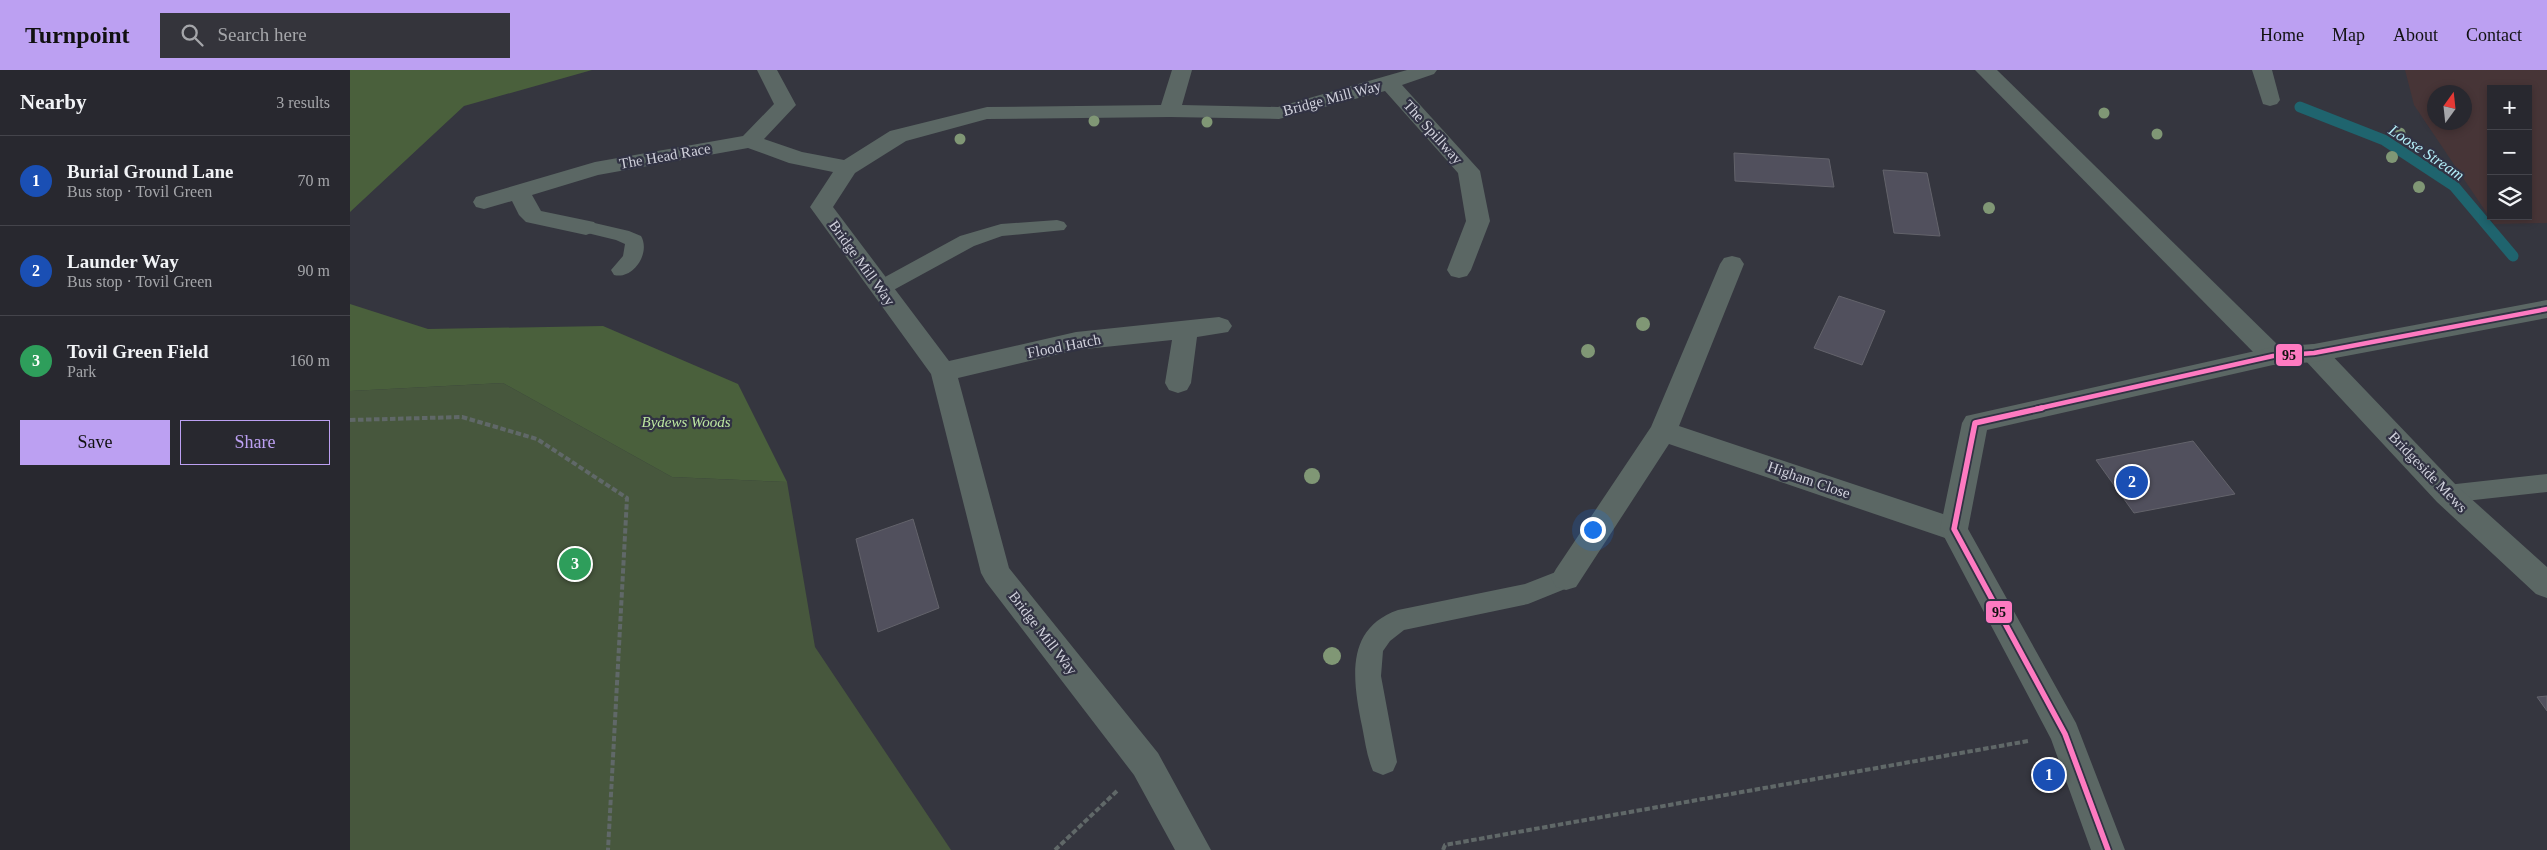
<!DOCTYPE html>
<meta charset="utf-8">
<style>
body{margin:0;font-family:Georgia,serif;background:#34343b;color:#f1f3f6}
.controls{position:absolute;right:15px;top:15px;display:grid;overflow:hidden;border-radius:0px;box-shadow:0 2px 8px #0003}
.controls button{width:45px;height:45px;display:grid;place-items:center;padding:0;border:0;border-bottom:1px solid #44444b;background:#28282f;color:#f1f3f6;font:25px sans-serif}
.compass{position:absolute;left:2077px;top:15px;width:45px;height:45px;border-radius:50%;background:#28282f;box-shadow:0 2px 8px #0003;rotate:15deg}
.you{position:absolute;left:1242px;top:459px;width:18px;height:18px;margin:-12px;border:4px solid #fff;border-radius:50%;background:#1a73e8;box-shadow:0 0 0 8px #1a73e833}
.badge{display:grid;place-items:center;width:32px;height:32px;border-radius:50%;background:#bca0f2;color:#fff;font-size:16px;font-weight:700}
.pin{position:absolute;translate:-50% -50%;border:2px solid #fff;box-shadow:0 1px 5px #0006}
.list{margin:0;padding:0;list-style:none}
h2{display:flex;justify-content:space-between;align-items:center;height:65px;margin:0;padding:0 20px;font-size:21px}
h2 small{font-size:16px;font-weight:400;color:#a5a6aa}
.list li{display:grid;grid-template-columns:32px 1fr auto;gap:15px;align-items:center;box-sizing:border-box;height:90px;padding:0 20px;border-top:1px solid #44444b}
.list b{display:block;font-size:19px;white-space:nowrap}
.list p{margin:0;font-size:16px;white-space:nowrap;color:#a5a6aa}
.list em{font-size:16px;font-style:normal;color:#a5a6aa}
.actions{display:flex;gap:10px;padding:15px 20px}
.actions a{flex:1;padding:11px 0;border:1px solid #bca0f2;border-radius:0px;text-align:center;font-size:18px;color:#bca0f2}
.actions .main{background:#bca0f2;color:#111}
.icon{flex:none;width:28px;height:28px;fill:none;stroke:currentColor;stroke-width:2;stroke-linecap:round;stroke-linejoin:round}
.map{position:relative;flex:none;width:2197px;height:780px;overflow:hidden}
header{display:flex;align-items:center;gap:30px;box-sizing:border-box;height:70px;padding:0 25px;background:#bca0f2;color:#111}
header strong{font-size:24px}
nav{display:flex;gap:28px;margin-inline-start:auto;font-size:18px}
.search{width:350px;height:45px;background:#34343b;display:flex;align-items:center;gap:12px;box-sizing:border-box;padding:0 18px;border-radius:0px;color:#a5a6aa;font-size:19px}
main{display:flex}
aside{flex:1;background:#28282f}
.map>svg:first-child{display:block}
.commercial{fill:#473537;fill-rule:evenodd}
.green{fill:#47573d}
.forest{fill:#4a603c}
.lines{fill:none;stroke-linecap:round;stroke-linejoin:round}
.stream{stroke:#1f646e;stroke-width:11}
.building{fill:#51505d;stroke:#63636b}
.path{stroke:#606868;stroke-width:4;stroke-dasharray:5.5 2.5;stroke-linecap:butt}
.service{fill:#5b6764;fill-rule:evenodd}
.minor{fill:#5b6764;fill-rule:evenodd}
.tertiary{fill:#5b6764;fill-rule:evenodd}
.bus-1-far1-casing{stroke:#313243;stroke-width:8}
.bus-1-casing{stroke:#313243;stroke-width:9}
.bus-1-far1{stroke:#fe7ac1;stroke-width:4.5}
.bus-1{stroke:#fe7ac1;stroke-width:5.5}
.tree{fill:#809775}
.labels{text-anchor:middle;stroke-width:4.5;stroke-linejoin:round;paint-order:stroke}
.street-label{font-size:15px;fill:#d0d1dc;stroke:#313243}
.park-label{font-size:15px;font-style:italic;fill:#bde7a1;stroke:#313243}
.water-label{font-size:16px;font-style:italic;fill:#b3eef8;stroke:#313243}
.line-badge{stroke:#313243;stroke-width:2}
.pale-badge-label{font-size:14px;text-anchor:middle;font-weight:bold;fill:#111}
</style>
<header>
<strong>Turnpoint</strong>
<div class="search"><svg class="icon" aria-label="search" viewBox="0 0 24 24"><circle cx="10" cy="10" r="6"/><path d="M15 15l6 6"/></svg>Search here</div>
<nav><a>Home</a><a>Map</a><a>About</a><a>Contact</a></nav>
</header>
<main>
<aside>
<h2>Nearby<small>3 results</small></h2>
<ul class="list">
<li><span class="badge" style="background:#1a4fb4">1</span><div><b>Burial Ground Lane</b><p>Bus stop · Tovil Green</p></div><em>70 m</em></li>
<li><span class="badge" style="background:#1a4fb4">2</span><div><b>Launder Way</b><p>Bus stop · Tovil Green</p></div><em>90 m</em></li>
<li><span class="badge" style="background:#2e9e5b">3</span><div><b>Tovil Green Field</b><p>Park</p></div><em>160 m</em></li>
</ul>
<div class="actions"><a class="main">Save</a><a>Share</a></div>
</aside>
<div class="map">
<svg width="2197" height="780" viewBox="0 0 2197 780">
<rect width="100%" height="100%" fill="#35363f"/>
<path class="commercial" d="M2055,0H2197V153L2144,154L2064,35ZM2141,19H2178V146H2141ZM2084,22H2114V52H2084Z"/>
<path class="green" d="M153,313L322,407L437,412L465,577L601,780H0V321Z"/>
<g class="forest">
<path d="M0,0H242L114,36L0,142Z"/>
<path d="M0,234L78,259L253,256L388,314L437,412L322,407L153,313L0,321Z"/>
</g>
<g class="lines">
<path class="stream" d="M1950,37L2034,70L2104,116L2163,186"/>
</g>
<g class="building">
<path d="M1384,83L1479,89L1484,117L1385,111Z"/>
<path d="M1533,100L1577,103L1590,166L1544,163Z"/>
<path d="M1489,226L1535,241L1512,295L1464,278Z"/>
<path d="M1843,371L1885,424L1784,443L1746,390Z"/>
<path d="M563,449L589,538L528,562L506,469Z"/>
<path d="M2197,626V641L2187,627Z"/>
</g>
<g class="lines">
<g class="path">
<path d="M0,350L112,347L187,369L277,428L258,780"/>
<path d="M705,780L768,720"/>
<path d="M1093,780L1095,775L1678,671"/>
</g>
<g class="service">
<path d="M707,150L714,152L717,156L714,160L652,166L624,176L538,223L531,225L524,223L521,218L524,213L610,166L651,154Z"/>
<path d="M236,151L279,161L291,166C301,183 283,210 264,205L261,200L273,186L275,174L266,170L229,161L226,157L229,153Z"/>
<path d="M2197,404V422L2097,433L2089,430L2085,424L2089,418L2097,415Z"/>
<path d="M1216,498L1225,501L1228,508L1225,515L1178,534L1054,560L1040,571L1033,581L1031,606L1047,692L1043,701L1033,705L1023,701C1017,687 1015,671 1012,656C1003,611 994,559 1048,540L1175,514Z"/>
</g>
<g class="minor">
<path d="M407,0H427L446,35L414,69L452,82L494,90L540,61L637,37L811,35L822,0H842L832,35L928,37L1057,0H1087L1084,4L1052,15L1130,101L1140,151L1121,200L1117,206L1109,208L1101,206L1097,200L1116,151L1108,103L1035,21L929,49L820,47L637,49L556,71L505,103L483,137L599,291L726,262L869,247L878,250L882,256L878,262L847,267L841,313L837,320L828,323L819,320L815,313L822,270L726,280L608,308L659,498L808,683L861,780H825L784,705L636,512L631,503L581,304L460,137L483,102L439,93L398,78L248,105L182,125L191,141L244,152L248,157L244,162L236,165L176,152L169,145L162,131L134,139L126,137L123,132L126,127L245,92L393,66L424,34Z"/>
<path d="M1625,0H1647L1932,279L1936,286L1932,293L1923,295L1914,293Z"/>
<path d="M1902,0H1922L1930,30L1927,34L1920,36L1913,34Z"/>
<path d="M1382,186L1390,188L1394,194L1329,356L1614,451L1618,459L1614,467L1604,471L1319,374L1226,517L1216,520L1206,517L1201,508L1206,499L1301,357L1370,194L1374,188Z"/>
<path d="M1964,274L1973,276L2107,416L2197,497V528L2186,524L2087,432L1955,290L1951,283L1955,276Z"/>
</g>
<path class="tertiary" d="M2197,230V248L1964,292L1923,295L1637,360L1618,459L1726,653L1775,780H1741L1701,669L1590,459L1612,353L1616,346L1923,277L1964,274Z"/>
<g class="bus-1-far1-casing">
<path id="bus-1-far1" d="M1686,339L1923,286L1964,283L2197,239"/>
</g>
<g class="bus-1-casing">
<path id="bus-1" d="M1692,338L1625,353L1604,459L1715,664L1758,780"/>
</g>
<use href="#bus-1-far1" class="bus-1-far1"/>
<use href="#bus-1" class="bus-1"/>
</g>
<g class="tree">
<circle cx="1754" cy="43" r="5.5"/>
<circle cx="744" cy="51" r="5.5"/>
<circle cx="857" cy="52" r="5.5"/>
<circle cx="2050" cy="63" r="5.5"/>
<circle cx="1807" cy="64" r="5.5"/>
<circle cx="610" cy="69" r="5.5"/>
<circle cx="2042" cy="87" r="6"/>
<circle cx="2069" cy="117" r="6"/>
<circle cx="1639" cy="138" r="6"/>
<circle cx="1293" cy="254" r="7"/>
<circle cx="1238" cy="281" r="7"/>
<circle cx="962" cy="406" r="8"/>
<circle cx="982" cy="586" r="9"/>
</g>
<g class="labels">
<g class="street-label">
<text transform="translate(982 28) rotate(-15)" y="5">Bridge Mill Way</text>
<text transform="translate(1083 62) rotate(48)" y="5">The Spillway</text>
<text transform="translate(315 86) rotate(-10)" y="5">The Head Race</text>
<text transform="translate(512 193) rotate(54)" y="5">Bridge Mill Way</text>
<text transform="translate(714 276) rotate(-11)" y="5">Flood Hatch</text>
<text transform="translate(2078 402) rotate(46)" y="5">Bridgeside Mews</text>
<text transform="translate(1459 410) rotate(19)" y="5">Higham Close</text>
<text transform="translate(693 563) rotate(52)" y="5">Bridge Mill Way</text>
</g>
<g class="park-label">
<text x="336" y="357">Bydews Woods</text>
</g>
<g class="water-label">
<text transform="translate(2077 82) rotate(34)" y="6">Loose Stream</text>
</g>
</g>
<g class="line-badge">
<rect x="1925" y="273" width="28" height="24" rx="5" fill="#fe7ac1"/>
<rect x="1635" y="530" width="28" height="24" rx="5" fill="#fe7ac1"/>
</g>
<g class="pale-badge-label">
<text x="1939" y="290">95</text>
<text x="1649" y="547">95</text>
</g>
</svg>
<div class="controls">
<button>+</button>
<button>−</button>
<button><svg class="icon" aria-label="layers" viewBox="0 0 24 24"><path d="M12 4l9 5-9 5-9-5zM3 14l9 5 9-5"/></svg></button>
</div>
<svg class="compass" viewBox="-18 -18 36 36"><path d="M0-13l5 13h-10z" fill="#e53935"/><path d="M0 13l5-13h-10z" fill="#a5a6aa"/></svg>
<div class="you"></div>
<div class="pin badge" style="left:1699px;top:705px;background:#1a4fb4">1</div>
<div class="pin badge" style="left:1782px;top:412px;background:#1a4fb4">2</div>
<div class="pin badge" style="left:225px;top:494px;background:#2e9e5b">3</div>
</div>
</main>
